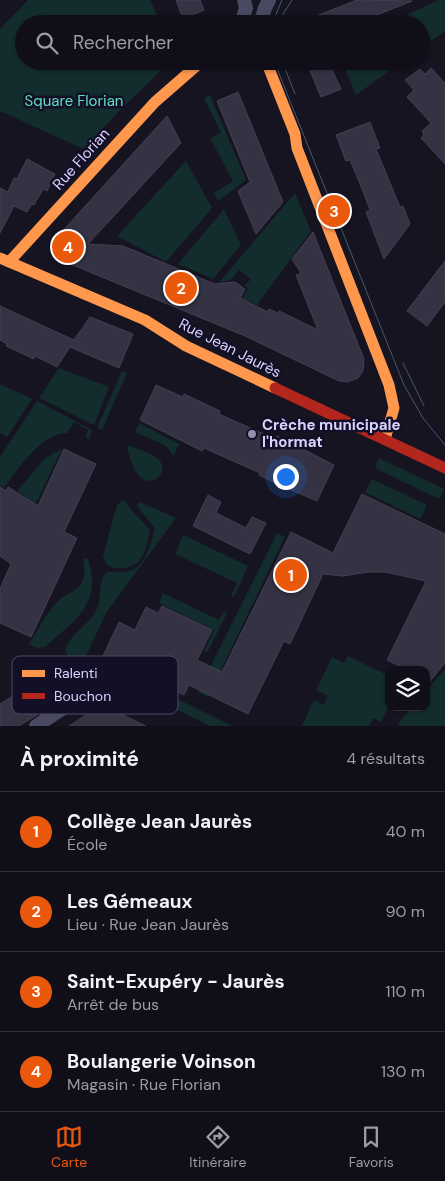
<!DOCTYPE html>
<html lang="fr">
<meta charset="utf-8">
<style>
body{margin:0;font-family:"DM Sans",sans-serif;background:#191822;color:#f1f3f6}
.controls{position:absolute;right:15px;bottom:15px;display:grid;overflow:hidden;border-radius:10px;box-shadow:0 1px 4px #0004}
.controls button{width:45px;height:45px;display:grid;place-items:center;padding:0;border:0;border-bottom:1px solid #302f38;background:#100f19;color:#f1f3f6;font:25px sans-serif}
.you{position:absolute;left:285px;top:476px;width:18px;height:18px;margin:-12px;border:4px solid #fff;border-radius:50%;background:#1a73e8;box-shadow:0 0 0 8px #1a73e833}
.badge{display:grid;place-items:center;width:32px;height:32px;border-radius:50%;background:#ea580c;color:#fff;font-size:16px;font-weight:700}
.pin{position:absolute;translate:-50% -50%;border:2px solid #fff;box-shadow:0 1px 5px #0006}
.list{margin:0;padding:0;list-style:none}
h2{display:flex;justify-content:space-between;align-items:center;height:65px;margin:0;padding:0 20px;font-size:21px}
h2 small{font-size:16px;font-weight:400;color:#9c9ca2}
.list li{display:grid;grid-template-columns:32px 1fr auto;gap:15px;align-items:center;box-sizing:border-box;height:80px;padding:0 20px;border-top:1px solid #302f38}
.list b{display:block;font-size:19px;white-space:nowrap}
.list p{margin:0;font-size:16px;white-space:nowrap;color:#9c9ca2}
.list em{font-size:16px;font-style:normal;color:#9c9ca2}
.icon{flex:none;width:28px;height:28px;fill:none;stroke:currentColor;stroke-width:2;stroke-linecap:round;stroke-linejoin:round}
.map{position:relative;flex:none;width:445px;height:726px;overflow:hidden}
.search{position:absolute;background:#100f19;box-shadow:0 1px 4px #0004;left:15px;right:15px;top:15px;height:55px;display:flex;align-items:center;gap:12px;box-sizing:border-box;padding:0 18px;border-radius:28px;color:#9c9ca2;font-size:19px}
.sheet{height:385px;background:#100f19}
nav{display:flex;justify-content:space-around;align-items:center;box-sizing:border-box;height:70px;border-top:1px solid #302f38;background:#100f19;font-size:14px;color:#9c9ca2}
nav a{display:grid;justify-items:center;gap:2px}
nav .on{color:#ea580c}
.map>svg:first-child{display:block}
.green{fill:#132c2d}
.building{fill:#343243;stroke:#433f54}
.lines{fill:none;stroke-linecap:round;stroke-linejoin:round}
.street{stroke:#4a4962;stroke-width:14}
.slow{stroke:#ff974d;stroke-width:11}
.jam{stroke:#b3261e;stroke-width:11}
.tram{stroke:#43596b;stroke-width:1}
.poi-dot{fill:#9591b1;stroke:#130f26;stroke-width:2}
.labels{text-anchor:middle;stroke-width:5;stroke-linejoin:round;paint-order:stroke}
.park-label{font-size:15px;fill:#5fe0c0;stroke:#130f26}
.street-label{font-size:15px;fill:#d9d4ff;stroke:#130f26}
.poi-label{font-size:15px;font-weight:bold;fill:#d9d4ff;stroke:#130f26;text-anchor:start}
.key{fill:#130f26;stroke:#4e4a67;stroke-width:1}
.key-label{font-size:14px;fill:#d9d4ff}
</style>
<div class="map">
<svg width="445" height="726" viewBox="0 0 445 726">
<rect width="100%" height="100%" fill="#161421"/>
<g class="green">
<path d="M28,0H150L161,24H24V61H171L120,110L85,148H81L0,111V29Z"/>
<path d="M439,0H445V31L421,48V24H387Z"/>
<path d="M342,61H403L356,95Z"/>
<path d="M210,95L246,180L218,201L214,193L233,181L210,138L221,133L204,98Z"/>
<path d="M186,161L212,208L166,262L117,236Z"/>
<path d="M295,193L311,231L257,305L242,299L248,289L245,285L251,279L239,270L231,280L223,282V291L206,298Z"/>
<path d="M224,209L241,245L213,279L178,264Z"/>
<path d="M59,368L109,387L94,425L39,398Z"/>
<path d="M122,371L127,373L102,430L97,428Z"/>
<path d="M0,384L32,399L7,437L0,433Z"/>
<path d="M37,401L92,430L89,439L85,437L88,430L74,422L67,433C40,434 19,468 4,488L0,485V457Z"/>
<path d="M139,423L179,444L174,456L166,446L135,432Z"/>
<path d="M128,445C137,449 154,453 160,461C169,474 151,488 140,477C134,470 129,456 127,448Z"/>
<path d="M62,449L27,522L22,501L25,496L17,491L45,458Z"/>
<path d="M379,458L444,489L439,499L375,468Z"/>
<path d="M372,479L427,505L420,519L365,492Z"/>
<path d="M123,500L150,530C145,552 143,570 116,568C108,568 105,563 103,556L117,505Z"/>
<path d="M140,502L176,518L106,613L84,660V663L80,666L69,657L65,651C69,634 88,626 96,611C101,601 99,582 105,574C109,570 115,572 120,572C145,573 149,548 155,529L137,506Z"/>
<path d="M277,533L285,537L208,697L198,692Z"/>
<path d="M183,535L248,566L234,597L231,596L237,583L175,554Z"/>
<path d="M83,558L88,559C103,604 74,621 45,647L37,648L29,644C38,630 46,613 58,601C65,593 78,592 82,582C86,574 84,566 83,558Z"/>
<path d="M163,593L219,620L224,611L227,613L208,651L206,652L204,651L214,630L159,603Z"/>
<path d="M348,656L389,676V707L381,722L373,718L369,726H302L314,700L324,705L328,696L316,690L332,657L344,663Z"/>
<path d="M111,666L232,726H210L106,675Z"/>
<path d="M445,669V726H400L398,724L412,707H426V691Z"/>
</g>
<g class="building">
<path d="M176,0H200L204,10L183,19Z"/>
<path d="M357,0L412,1L354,24H296Z"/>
<path d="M306,61H328L341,89L321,97Z"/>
<path d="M431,68L445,83V164L421,138L424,135L422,131L431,123L407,97L414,90L405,80L420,69L425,74Z"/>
<path d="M238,92L283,202L256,234L238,191L250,182L217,101Z"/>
<path d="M167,116L181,143L88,244L123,246L215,284L235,282L245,289L240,298L268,312L269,309L278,313L279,311L318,330L296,275L301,273L292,259L313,232L364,359L363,371L358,378L348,382L339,381L245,336L63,261L58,236Z"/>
<path d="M370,122L380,148L376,149L400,207L403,206L410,224L384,259L366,212L370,210L361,186L350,160L346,161L336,135Z"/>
<path d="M27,159L55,174L47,191L43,189L34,205L32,204L27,212L14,206L0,233V188L8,192L14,178L17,179Z"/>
<path d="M445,261V302L427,326L407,311Z"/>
<path d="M0,306L74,340L90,317L133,334L119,368L70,347L57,367L35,356L34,359L6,346L7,344L0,340Z"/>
<path d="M156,385L183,397L184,394L220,411L219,414L275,439L277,436L334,465L317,501L273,482L259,475L260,473L204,448L202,451L140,420Z"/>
<path d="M64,449L96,464L64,532L77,538L31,637L0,623V589L11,564L0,556V487L6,491L8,487L38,506Z"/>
<path d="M362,494L445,534V663L426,686V670H408L387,660L426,581L385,572H368L343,576L323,574L290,644L284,641L248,714L189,685L184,695L168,687L167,689L118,665L119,663L103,656L119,622L135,630L146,607L158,613L162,606L212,630L197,660L222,672L291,532L333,553Z"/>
<path d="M208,495L221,502L216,513L246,528L252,517L266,523L250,554L193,526Z"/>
<path d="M52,672L65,678L59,692L33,709L37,715L19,726H0V704L16,694L21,702L44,686Z"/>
<path d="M102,705L146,726H69L92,711L98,713Z"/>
</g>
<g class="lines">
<g class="street">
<path d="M241,24L246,8L244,0"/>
<path d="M260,24L265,8L269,0"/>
<path d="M36,726L103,682"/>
</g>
<g class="slow">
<path d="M266,61L295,134L297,148L389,385L394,408L385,439"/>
<path d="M0,258L145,320L186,346L275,388"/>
<path d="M9,262L155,102L202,61"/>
</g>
<path class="jam" d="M275,388L445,468"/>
<g class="tram">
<path d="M272,24L282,0"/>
<path d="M281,24L283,14L292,0"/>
<path d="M274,61L404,385L423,418L445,445"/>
<path d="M282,61L295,94"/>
<path d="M403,363L424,406"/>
</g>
</g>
<circle class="poi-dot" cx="252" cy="434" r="5"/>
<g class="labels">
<g class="park-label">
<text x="74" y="106">Square Florian</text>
</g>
<g class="street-label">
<text transform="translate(81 159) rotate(-48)" y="5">Rue Florian</text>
<text transform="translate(230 348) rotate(27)" y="5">Rue Jean Jaurès</text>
</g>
<g class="poi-label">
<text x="262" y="430">Crèche municipale<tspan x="262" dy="17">l'hormat</tspan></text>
</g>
</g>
<rect x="12" y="656" width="166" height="58" rx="8" class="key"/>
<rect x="22" y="670" width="23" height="7" fill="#ff974d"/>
<rect x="22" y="693" width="23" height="6" fill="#b3261e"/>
<g class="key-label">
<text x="54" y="678">Ralenti</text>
<text x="54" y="701">Bouchon</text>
</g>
</svg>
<div class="controls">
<button><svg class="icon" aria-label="layers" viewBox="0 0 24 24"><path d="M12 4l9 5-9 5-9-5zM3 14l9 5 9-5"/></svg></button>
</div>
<div class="you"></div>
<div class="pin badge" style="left:291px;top:575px">1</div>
<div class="pin badge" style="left:181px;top:288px">2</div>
<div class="pin badge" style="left:334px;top:211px">3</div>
<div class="pin badge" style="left:68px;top:247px">4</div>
<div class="search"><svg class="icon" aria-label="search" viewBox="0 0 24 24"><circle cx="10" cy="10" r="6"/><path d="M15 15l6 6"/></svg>Rechercher</div>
</div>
<section class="sheet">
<h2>À proximité<small>4 résultats</small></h2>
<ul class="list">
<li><span class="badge">1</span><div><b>Collège Jean Jaurès</b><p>École</p></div><em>40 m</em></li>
<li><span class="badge">2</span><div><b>Les Gémeaux</b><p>Lieu · Rue Jean Jaurès</p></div><em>90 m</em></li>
<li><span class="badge">3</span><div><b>Saint-Exupéry - Jaurès</b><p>Arrêt de bus</p></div><em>110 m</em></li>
<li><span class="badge">4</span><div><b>Boulangerie Voinson</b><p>Magasin · Rue Florian</p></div><em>130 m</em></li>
</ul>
</section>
<nav>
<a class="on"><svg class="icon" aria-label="map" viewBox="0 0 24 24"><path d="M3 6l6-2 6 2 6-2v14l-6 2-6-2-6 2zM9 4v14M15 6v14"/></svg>Carte</a>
<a><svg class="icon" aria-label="directions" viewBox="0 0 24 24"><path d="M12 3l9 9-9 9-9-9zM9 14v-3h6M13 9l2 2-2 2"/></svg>Itinéraire</a>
<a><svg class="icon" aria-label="saved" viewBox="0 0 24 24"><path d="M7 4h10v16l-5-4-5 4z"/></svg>Favoris</a>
</nav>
